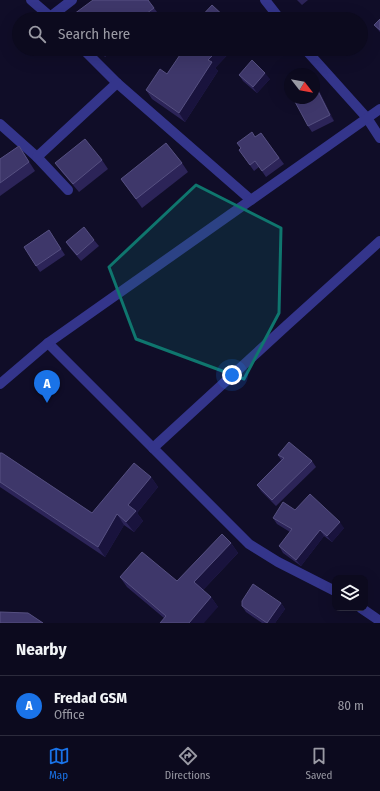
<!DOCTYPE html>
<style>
body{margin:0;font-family:"Fira Sans Condensed",sans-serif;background:#151327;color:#f1f3f6}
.controls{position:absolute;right:12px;bottom:12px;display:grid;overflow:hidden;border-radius:8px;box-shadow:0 4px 16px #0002}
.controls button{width:36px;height:36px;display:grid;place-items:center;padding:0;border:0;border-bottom:1px solid #2c2b3c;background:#0c0a1e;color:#f1f3f6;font:20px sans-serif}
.compass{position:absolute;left:284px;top:68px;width:36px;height:36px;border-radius:50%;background:#0c0a1e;box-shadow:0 4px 16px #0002;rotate:121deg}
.you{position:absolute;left:232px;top:375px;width:14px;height:14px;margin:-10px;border:3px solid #fff;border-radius:50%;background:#1a73e8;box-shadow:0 0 0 6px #1a73e833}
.badge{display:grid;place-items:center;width:26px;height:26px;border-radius:50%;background:#1a73e8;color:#fff;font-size:13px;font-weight:700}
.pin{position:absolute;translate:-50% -33px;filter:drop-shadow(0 1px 2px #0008)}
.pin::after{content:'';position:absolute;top:21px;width:14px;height:12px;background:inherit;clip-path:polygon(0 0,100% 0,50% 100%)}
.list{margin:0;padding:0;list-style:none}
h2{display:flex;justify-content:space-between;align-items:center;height:52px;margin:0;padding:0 16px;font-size:17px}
h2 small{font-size:13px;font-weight:400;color:#9a9aa4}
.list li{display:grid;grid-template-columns:26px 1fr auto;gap:12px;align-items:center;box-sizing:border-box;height:60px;padding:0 16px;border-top:1px solid #2c2b3c}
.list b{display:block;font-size:15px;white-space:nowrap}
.list p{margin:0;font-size:13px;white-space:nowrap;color:#9a9aa4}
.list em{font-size:13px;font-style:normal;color:#9a9aa4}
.icon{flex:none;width:22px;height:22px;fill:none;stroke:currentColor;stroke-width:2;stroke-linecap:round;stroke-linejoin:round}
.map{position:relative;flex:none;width:380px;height:623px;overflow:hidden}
.search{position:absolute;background:#0c0a1e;box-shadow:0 4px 16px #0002;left:12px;right:12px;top:12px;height:44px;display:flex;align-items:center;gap:10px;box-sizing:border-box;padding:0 14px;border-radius:22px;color:#9a9aa4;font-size:15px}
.sheet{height:112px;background:#0c0a1e}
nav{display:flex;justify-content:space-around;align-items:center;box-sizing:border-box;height:56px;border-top:1px solid #2c2b3c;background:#0c0a1e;font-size:11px;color:#9a9aa4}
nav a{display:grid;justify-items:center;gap:2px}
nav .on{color:#1a73e8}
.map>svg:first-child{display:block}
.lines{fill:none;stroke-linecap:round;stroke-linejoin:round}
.street{stroke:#34358b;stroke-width:10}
.wall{fill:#2c2458}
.shaded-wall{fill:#19133d}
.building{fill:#3e376a;stroke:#565081}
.marked{fill:#0f766e;fill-opacity:0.2;stroke:#0f766e;stroke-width:3;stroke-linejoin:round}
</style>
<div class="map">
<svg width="380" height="623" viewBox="0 0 380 623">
<rect width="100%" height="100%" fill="#100d28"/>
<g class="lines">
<g class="street">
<path d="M31,0L53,19"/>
<path d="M265,0L280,19"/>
<path d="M50,17L72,0"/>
<path d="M83,49L117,83L251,200"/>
<path d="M305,49L367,118L380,138"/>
<path d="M0,124L37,157L68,190"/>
<path d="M37,157L117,83"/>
<path d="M48,343L249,544L278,562L335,591"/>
<path d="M0,384L48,343L380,109"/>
<path d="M153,448L286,326L380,241"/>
<path d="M361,608L380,621"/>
</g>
</g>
<g class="wall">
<path d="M148,0L160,16L156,19H78Z"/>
<path d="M297,0H308L302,5Z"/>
<path d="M380,19V32L374,25Z"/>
<path d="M99,49H115L105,57Z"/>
<path d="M181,49H233L215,68L218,71L185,122L152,99L146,90L167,74L183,51Z"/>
<path d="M239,75L270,79L257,93L243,81Z"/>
<path d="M317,87L334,121L312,132L308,126Z"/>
<path d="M261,133L284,164L266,177L259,167L254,171L239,150Z"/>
<path d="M19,146L35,171L0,196V159Z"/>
<path d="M102,160L108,169L79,192L61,171L55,163Z"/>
<path d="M182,163L188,172L142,208L121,179Z"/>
<path d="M49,230L65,255L40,272L24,247Z"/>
<path d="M94,240L99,246L81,261L70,248L66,242Z"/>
<path d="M0,453L92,513L151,477L158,487L137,513L143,521L134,532L124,525L105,557L0,487Z"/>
<path d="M278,455L312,461L316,467L276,506L261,491L257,485L281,460Z"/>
<path d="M295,510L344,528L332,542L324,536L301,566L283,553L279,546L290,532L277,524L273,518Z"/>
<path d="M231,543L238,553L203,590L211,597L218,607L164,618L127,587L120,577L177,581Z"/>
<path d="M281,603L285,609L275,623H262L246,612L242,606Z"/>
</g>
<g class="shaded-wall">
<path d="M219,49H233L215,68L218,71L185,122L179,113L208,60Z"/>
<path d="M265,73L270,79L257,93L253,87Z"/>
<path d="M314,83L317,87L334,121L330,115Z"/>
<path d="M151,477L158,487L137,513L143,521L134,532L126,522L128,505Z"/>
<path d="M117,514L124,525L105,557L98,547Z"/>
<path d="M340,522L344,528L332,542L327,536Z"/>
<path d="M320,530L324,536L301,566L296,560Z"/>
<path d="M231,543L238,553L201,592L194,582Z"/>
<path d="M211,597L218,607L204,623H189Z"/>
<path d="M281,603L285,609L275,623H267Z"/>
</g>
<g class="building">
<path d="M93,0H148L154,8L139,19H78L74,14Z"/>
<path d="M212,5L227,19H199Z"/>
<path d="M380,19V30L374,25Z"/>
<path d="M184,49H219L208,60L212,62L179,113L146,90L160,69L167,74Z"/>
<path d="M252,60L265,73L253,87L239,75Z"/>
<path d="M314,83L330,115L308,126L293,98H314Z"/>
<path d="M252,132L255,137L261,133L279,158L262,171L255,161L250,165L239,150L241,148L237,143Z"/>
<path d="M85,139L102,160L73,184L55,163Z"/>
<path d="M166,143L182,163L136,199L121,179Z"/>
<path d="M19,146L29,162L0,183V159Z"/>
<path d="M84,227L94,240L77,255L66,242Z"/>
<path d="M49,230L61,249L36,266L24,247Z"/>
<path d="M289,442L312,461L272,500L257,485L284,458L278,455Z"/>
<path d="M0,453H2L92,513L134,463L151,477L128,505L136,511L126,522L117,514L98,547L0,482Z"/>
<path d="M310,494L340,522L327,536L320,530L296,560L279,546L292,529L273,518L283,502L295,510Z"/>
<path d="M222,534L231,543L194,582L211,597L189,623H160L166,616L120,577L142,552L177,581Z"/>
<path d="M253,584L281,603L267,623L242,606V601Z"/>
<path d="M0,612L28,613L43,623H0Z"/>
</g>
<path class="marked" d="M196,185L281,228L279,313L244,379L136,339L109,267Z"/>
</svg>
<div class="controls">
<button><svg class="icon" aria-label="layers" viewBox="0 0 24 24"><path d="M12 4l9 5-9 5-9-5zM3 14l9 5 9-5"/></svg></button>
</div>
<svg class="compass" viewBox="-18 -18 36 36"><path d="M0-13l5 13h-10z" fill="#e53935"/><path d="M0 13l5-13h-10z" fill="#9a9aa4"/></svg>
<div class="you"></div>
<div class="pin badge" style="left:47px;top:403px">A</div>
<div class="search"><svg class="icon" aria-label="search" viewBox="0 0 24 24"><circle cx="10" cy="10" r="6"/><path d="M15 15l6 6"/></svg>Search here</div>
</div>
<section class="sheet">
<h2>Nearby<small></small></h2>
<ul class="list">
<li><span class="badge">A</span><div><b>Fredad GSM</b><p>Office</p></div><em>80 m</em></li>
</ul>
</section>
<nav>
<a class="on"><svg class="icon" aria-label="map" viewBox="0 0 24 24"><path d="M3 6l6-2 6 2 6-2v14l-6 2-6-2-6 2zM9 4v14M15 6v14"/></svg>Map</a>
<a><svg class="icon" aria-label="directions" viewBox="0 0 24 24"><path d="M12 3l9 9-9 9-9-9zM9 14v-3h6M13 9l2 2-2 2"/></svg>Directions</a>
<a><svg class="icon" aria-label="saved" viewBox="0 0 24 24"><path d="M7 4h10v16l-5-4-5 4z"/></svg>Saved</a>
</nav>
